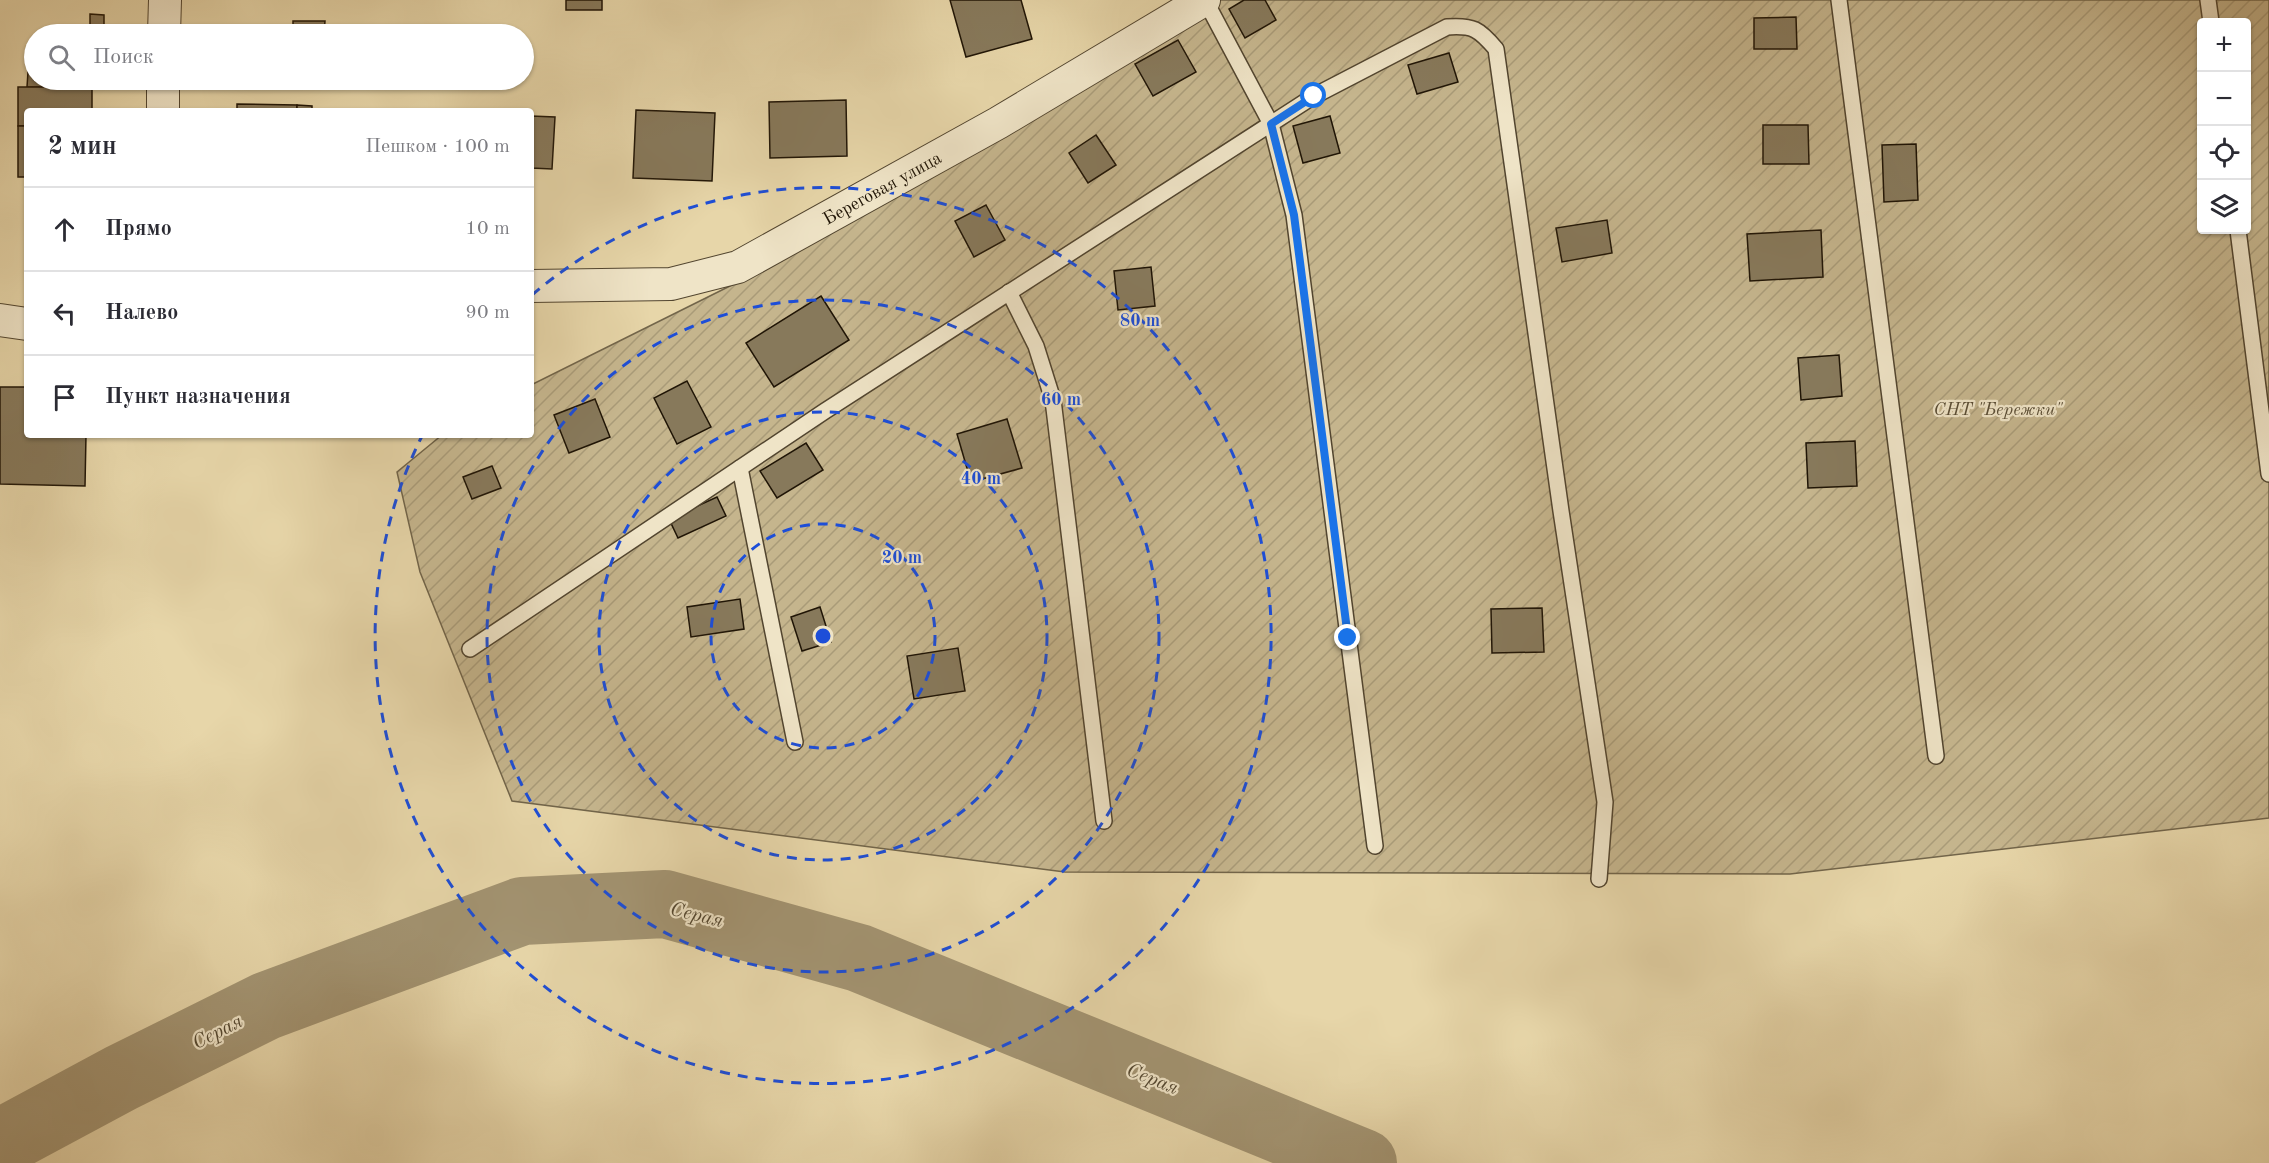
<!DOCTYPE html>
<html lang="ru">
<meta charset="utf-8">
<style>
body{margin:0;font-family:"Old Standard TT",serif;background:#f2f2f3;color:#2b2b33}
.controls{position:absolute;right:18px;top:18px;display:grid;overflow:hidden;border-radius:6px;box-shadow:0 2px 4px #0004}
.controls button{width:54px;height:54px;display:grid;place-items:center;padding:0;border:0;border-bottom:2px solid #e1e1e2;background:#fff;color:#2b2b33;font:30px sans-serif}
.stop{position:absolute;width:18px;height:18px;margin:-14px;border:4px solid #1a73e8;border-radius:50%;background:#fff}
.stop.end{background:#1a73e8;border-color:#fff;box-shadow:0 2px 6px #0008}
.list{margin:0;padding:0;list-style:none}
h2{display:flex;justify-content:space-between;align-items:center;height:78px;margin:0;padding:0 24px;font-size:26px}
h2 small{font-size:20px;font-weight:400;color:#7c7c81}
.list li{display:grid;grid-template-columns:39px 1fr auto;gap:18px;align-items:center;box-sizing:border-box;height:84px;padding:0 24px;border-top:2px solid #e1e1e2}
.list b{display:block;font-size:22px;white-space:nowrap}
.list em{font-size:20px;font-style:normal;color:#7c7c81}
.icon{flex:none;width:33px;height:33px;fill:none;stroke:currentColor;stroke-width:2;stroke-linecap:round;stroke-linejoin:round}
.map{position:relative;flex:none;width:2269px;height:1163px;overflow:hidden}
.search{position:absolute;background:#fff;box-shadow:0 2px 4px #0004;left:24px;top:24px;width:510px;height:66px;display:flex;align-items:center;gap:15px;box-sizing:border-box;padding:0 21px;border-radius:33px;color:#7c7c81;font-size:22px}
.panel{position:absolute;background:#fff;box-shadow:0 2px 4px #0004;left:24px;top:108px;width:510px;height:330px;border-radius:6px}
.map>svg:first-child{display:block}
.garden{fill:url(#garden-furrows);stroke:#72654a;stroke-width:1.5;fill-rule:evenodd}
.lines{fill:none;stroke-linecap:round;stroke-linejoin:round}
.river{stroke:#a39472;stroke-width:68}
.building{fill:#87795b;stroke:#201506;stroke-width:1.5}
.service-casing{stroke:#52452f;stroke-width:18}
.minor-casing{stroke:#52452f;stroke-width:34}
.service{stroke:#efe4c7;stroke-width:15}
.minor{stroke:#efe4c7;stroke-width:32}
.route{stroke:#1a73e8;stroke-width:8}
.ring{fill:none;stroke:#1d4ed8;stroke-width:3;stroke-dasharray:10 8}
.labels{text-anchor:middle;stroke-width:4.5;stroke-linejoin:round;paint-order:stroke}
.street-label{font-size:18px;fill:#201506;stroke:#efe4c7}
.park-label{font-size:18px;font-style:italic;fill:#5a4d35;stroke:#efe4c7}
.water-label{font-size:20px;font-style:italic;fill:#544831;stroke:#efe4c7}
.centre{fill:#1d4ed8;stroke:#efe4c7;stroke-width:3}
.ring-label{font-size:18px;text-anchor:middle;font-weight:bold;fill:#1d4ed8;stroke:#efe4c7;stroke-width:4.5;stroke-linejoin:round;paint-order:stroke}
</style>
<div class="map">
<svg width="2269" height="1163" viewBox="0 0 2269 1163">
<defs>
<pattern id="garden-furrows" width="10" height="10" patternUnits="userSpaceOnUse" patternTransform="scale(1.5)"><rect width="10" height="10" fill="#c5b58d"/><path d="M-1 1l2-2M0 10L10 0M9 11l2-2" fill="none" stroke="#a99b78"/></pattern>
</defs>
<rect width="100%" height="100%" fill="#e7d6a9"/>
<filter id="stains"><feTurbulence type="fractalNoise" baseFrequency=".00333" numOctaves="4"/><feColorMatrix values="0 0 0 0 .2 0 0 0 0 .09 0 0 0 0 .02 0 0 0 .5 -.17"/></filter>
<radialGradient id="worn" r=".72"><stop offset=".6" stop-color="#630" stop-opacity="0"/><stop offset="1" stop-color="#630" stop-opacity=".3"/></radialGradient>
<path class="garden" d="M1218,0H2269V818L1790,874L1065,872L512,801L420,572L397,472L442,435H531V385L738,282ZM2202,22H2246V230H2202Z"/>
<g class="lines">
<path class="river" d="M0,1143L121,1078L266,1006L522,911L665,904L859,958L1363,1163"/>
</g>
<g class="building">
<rect x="566" y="0" width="36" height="10"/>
<path d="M950,0H1021L1032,39L966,57Z"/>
<path d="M1244,0H1265L1276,20L1245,38L1229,9Z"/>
<path d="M90,14L104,15V34H90Z"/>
<path d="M1796,17L1797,49H1754V18Z"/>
<path d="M293,21H325L324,34H293Z"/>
<path d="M1178,40L1196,72L1153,96L1135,64Z"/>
<path d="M1449,53L1458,82L1417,94L1408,65Z"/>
<path d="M28,72H34V80H69V88L27,87Z"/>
<path d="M18,87H92V111H27V126H18Z"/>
<path d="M846,100L847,156L770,158L769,102Z"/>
<path d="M237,104L297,105V111H237Z"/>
<path d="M297,105L312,106V111H297Z"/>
<path d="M636,110L715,113L712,181L633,178Z"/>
<path d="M531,116L555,117L552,169L531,168Z"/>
<path d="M1330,116L1340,153L1303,163L1293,126Z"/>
<path d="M1763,125H1808L1809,164H1763Z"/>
<rect x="18" y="126" width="9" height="51"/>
<path d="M1096,135L1116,165L1088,183L1069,153Z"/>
<path d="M1916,144L1918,200L1884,202L1882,145Z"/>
<path d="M986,205L1005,240L974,257L955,221Z"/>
<path d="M1607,220L1612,253L1562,262L1556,228Z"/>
<path d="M1821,230L1823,277L1750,281L1747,234Z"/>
<path d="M1151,267L1155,306L1118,310L1114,271Z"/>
<path d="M821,296L849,340L774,387L746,343Z"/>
<path d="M1839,355L1842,396L1801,400L1798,358Z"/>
<path d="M687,381L711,427L677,444L654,398Z"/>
<path d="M0,387H27V435H86L85,486L0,484Z"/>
<path d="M595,399L610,437L569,453L554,415Z"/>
<path d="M1007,419L1022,468L971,482L957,434Z"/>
<path d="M1855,441L1857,486L1808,488L1806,443Z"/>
<path d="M806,443L823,470L777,498L760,471Z"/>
<path d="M492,466L501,488L472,499L463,477Z"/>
<path d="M717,497L726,516L678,538L669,519Z"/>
<path d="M740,599L744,629L691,637L687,607Z"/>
<path d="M820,607L831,642L802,651L791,617Z"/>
<path d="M1542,608L1544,652L1492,653L1491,609Z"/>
<path d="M958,648L965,691L914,699L907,656Z"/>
</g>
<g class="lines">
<g class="service-casing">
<g id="service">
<path d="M1205,0L1271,124L1294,215L1375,846"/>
<path d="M1839,0L1936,756"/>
<path d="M2208,0L2211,22"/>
<path d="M2238,230L2269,474"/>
<path d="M1009,292L1036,346L1053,400L1104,821"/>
<path d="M740,468L795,742"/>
<path d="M470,649L825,411L1314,96L1447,27C1473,25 1479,29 1496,49L1561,511L1605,802L1599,879"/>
</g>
</g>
<g class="minor-casing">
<g id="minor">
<path d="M164,34L165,0"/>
<path d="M163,111V80"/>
<path d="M531,286L671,284L738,267L998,123L1204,0"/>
<path d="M0,320L27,324"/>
</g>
</g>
<use href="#service" class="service"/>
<use href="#minor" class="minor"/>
</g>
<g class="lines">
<path class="route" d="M1314,96L1271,124L1294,215L1348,638"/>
</g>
<g class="ring">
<circle cx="823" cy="636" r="112"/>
<circle cx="823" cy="636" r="224"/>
<circle cx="823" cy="636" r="336"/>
<path d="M532 295A448 448 0 1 1 422 436"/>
</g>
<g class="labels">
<g class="street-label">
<text transform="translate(882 188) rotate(-29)" y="6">Береговая улица</text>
</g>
<g class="park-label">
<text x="1998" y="415">СНТ "Бережки"</text>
</g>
<g class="water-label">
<text transform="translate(697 914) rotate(14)" y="7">Серая</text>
<text transform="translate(217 1031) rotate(-27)" y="7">Серая</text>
<text transform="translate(1153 1078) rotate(22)" y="7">Серая</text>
</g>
</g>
<circle cx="823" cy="636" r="9" class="centre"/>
<g class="ring-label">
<text x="1140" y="326">80 m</text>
<text x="1061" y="405">60 m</text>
<text x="981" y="484">40 m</text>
<text x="902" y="563">20 m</text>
</g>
<rect width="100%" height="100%" filter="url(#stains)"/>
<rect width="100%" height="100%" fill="url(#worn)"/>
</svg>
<div class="controls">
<button>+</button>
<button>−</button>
<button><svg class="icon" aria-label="locate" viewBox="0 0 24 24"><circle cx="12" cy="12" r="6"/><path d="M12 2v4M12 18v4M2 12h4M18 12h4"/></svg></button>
<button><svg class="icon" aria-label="layers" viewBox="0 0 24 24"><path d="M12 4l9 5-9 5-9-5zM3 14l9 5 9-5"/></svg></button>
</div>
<div class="stop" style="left:1314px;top:96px"></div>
<div class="stop end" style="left:1348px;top:638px"></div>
<div class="search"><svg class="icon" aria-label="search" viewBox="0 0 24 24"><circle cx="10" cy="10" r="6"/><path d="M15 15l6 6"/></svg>Поиск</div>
<section class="panel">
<h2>2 мин<small>Пешком · 100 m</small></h2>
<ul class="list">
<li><svg class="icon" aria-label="ahead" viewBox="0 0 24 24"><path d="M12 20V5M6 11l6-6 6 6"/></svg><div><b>Прямо</b></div><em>10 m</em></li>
<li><svg class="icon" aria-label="left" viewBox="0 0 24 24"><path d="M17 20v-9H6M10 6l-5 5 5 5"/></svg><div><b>Налево</b></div><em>90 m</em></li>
<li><svg class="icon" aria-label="arrive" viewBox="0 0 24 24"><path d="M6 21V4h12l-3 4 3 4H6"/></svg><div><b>Пункт назначения</b></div></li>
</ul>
</section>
</div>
